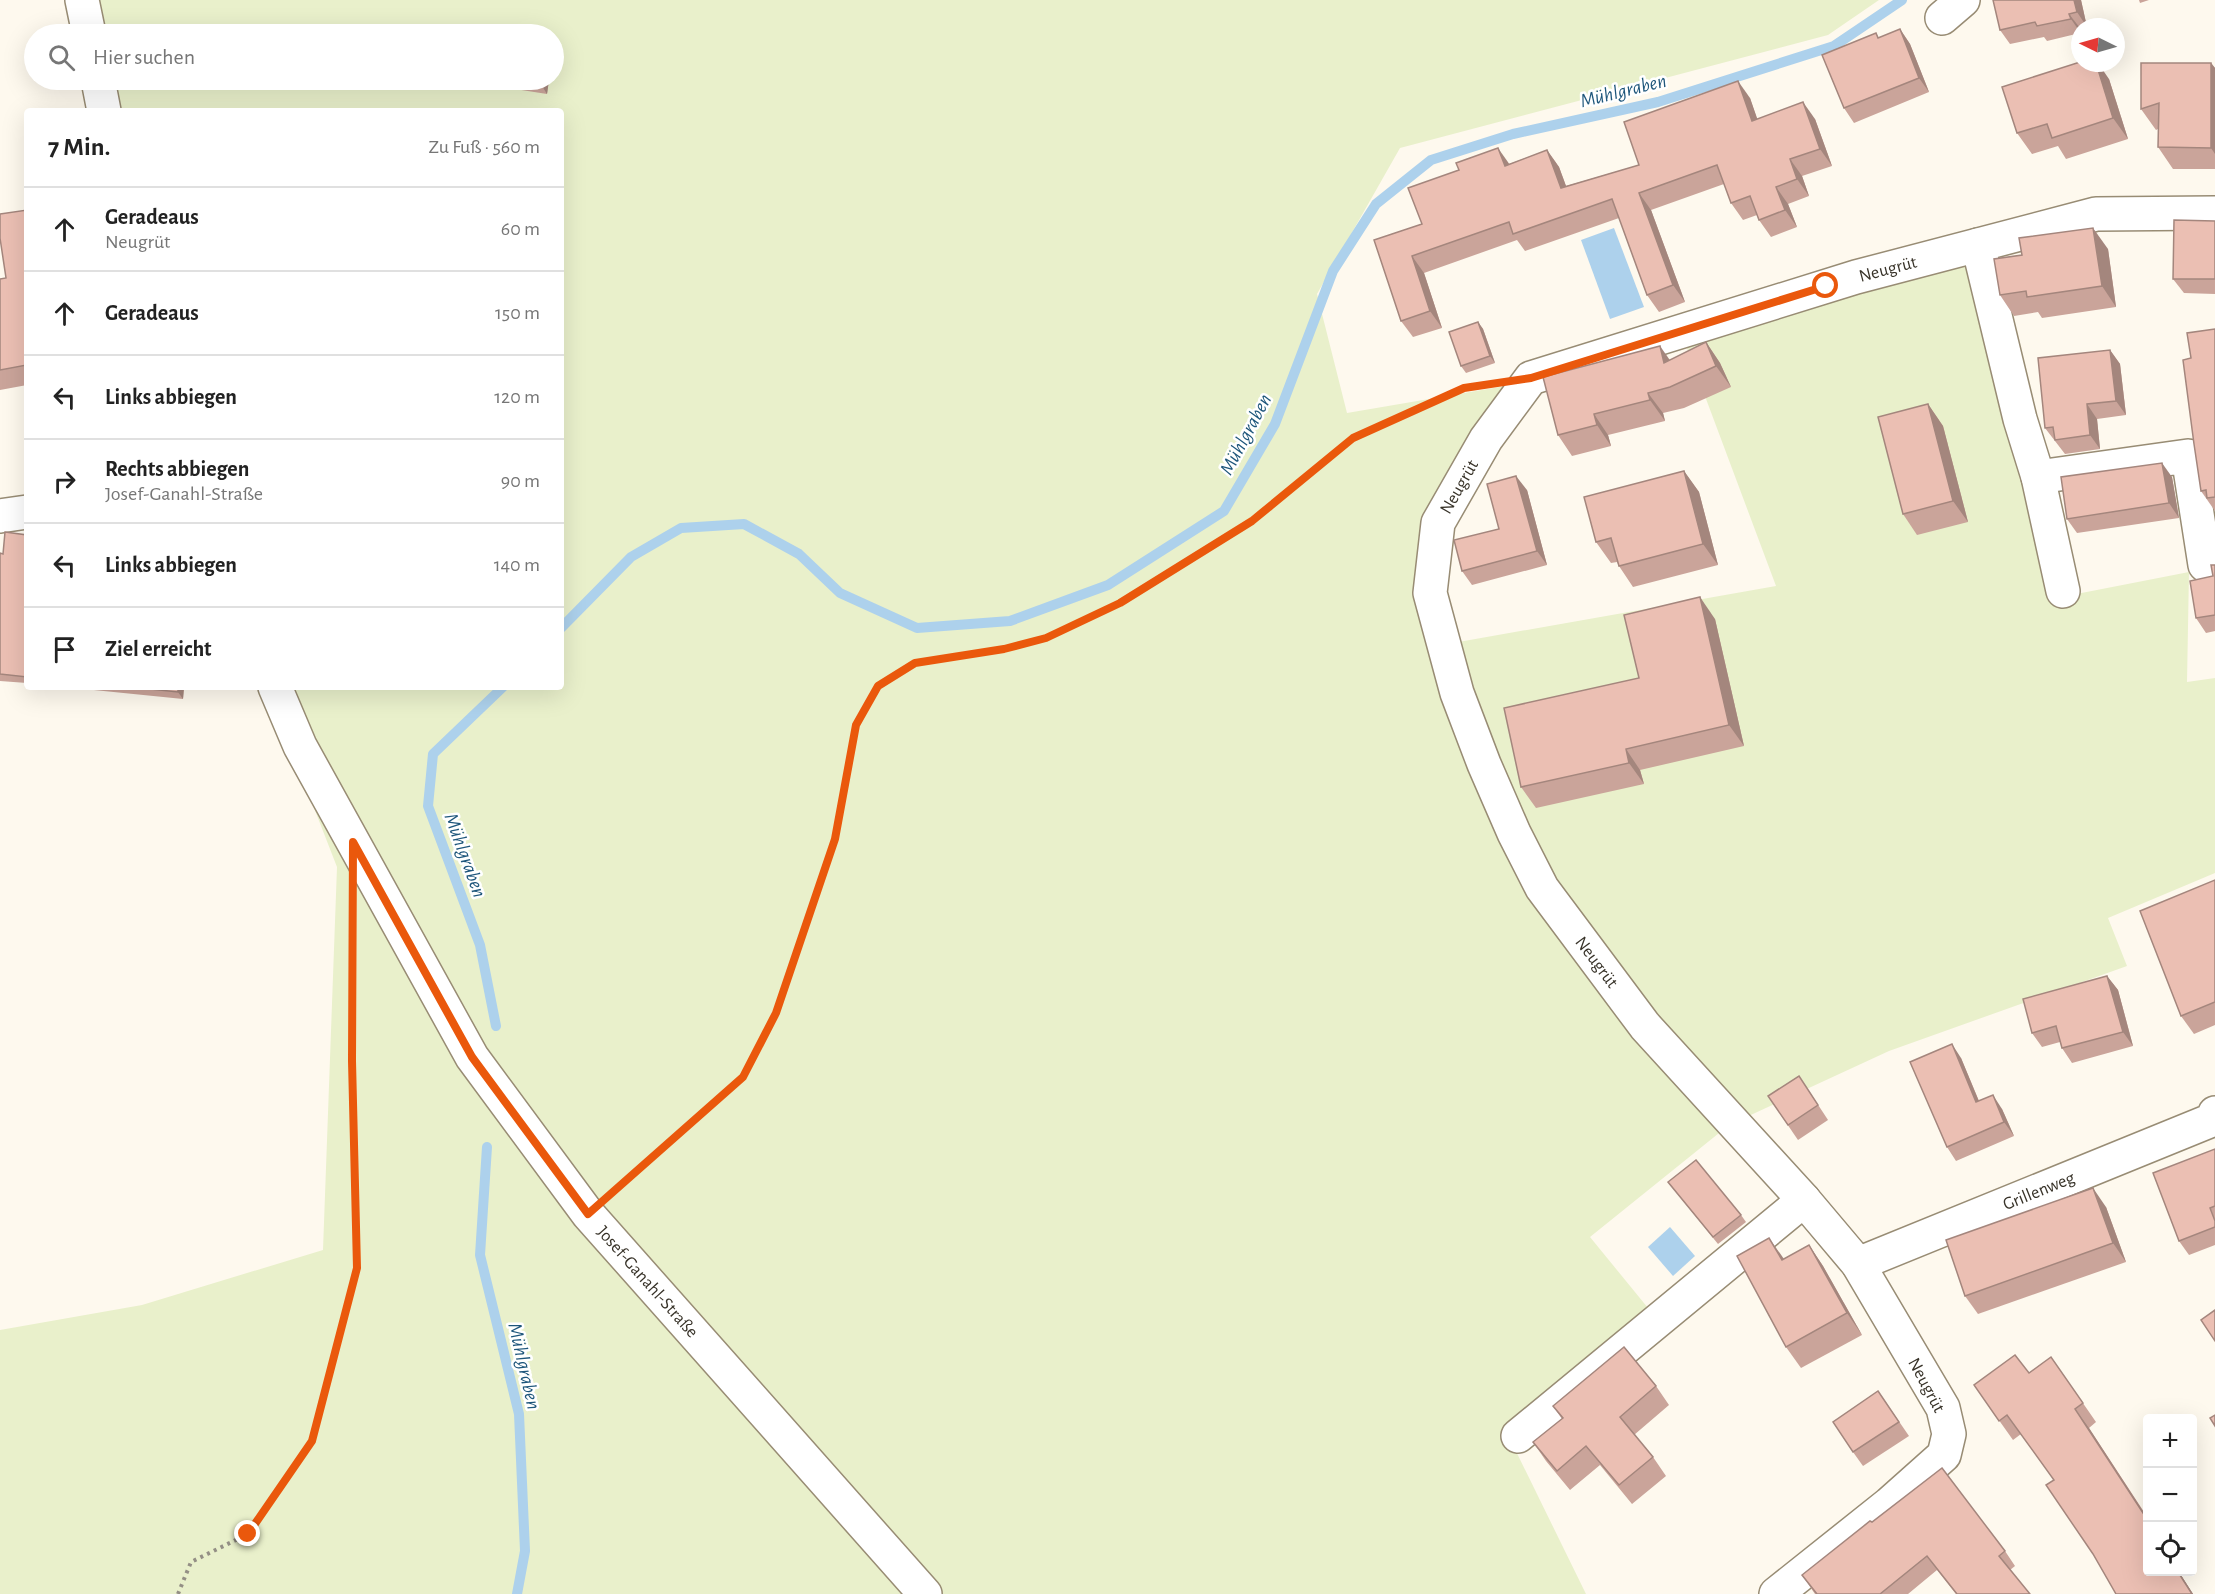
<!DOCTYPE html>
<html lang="de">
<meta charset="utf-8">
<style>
body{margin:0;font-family:"Alegreya Sans",sans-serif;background:#f6f6f6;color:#222}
.controls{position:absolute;right:18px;bottom:18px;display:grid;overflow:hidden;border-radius:6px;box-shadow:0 6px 24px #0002}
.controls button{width:54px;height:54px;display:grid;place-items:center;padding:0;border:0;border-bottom:2px solid #e0e0e0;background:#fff;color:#222;font:30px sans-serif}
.compass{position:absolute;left:2071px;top:18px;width:54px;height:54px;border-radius:50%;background:#fff;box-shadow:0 6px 24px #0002;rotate:275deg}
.stop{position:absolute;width:18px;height:18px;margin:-14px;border:4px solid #ea580c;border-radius:50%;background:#fff}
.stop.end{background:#ea580c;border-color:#fff;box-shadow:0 2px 6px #0008}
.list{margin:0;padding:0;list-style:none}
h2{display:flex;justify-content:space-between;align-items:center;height:78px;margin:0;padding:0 24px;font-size:26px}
h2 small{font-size:20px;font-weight:400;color:#767676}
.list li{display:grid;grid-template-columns:39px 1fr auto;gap:18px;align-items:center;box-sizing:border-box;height:84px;padding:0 24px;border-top:2px solid #e0e0e0}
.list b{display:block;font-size:22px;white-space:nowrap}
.list p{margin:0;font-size:20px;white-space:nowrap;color:#767676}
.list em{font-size:20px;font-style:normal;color:#767676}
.icon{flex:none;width:33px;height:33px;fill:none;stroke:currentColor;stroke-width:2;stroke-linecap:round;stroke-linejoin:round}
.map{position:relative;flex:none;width:2215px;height:1594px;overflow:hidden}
.search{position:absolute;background:#fff;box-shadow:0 6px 24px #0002;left:24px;top:24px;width:540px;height:66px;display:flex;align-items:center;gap:15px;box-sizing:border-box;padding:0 21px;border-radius:33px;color:#767676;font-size:22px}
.panel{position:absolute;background:#fff;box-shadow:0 6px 24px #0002;left:24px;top:108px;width:540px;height:582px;border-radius:6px}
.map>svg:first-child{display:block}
.green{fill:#e9f0cb}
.water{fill:#add1ec}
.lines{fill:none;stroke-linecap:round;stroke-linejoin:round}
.stream{stroke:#add1ec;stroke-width:10}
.minor-casing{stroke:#988c74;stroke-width:36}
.path{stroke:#948f85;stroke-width:4;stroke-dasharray:3 4.5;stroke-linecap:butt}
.minor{stroke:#fff;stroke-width:33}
.wall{fill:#caa49a}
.shaded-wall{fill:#a4867d}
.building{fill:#ebbfb3;stroke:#a4867d;stroke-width:1.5}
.route{stroke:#ea580c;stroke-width:8}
.labels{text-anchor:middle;stroke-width:5;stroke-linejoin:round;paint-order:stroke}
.street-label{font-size:18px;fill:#383329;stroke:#fff}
.water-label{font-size:20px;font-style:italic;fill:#1e567b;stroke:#fff}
</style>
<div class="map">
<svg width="2215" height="1594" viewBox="0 0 2215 1594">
<rect width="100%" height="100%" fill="#fef9ee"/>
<path class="green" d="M68,0H1879L1828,35L1400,148L1317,294L1347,413L1523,383L1435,521L1436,646L1776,586L1684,340L1977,254L2061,597L2189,572L2187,682L2215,678V873L2108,918L2127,966L1889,1051L1729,1125L1590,1237L1657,1319L1510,1439L1586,1594H0V1330L142,1305L323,1250L337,867L267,687H561V111H93L86,80H554V34H76Z"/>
<g class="water">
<path d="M1614,228L1644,307L1610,319L1581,240Z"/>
<path d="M1670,1227L1695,1256L1673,1276L1648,1247Z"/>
</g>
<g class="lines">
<g class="stream">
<path d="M561,628L631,557L681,528L744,524L799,554L840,593L917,628L1010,621L1108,585L1224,511L1275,424L1333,271L1376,204L1431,160L1513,134L1658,102L1834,46L1902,0"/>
<path d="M496,1026L480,945L428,806L433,754L503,687"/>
<path d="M487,1147L480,1255L519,1414L525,1551L517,1594"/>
</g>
<g class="minor-casing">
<g id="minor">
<path d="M82,0L89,34"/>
<path d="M1942,18L1963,0"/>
<path d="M98,80L104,111"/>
<path d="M1978,245L2020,419L2038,477L2063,591"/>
<path d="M2038,477L2188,456L2205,565"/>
<path d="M0,516L27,512"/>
<path id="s1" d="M275,687L300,746L472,1057L588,1214L925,1594"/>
<path id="s2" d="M1858,1264L2212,1120L2215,1113"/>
<path d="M1518,1436L1804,1200"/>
<path id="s3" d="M1776,1594L1889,1504L1944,1455L1949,1434L1943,1408L1858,1264L1804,1200L1645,1026L1542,888L1514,833L1484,764L1457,693L1430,593L1438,523L1486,439L1531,378L1856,277L2096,214L2215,213"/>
</g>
</g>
<g class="path">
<path d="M612,1193L743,1077L776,1013L835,839L856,725L878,686L915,663L1004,649L1046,638L1120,603L1252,521L1353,438L1464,389L1483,386"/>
<path d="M178,1594L191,1562L248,1534L312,1441L357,1268L352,1061L353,915"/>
</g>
<use href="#minor" class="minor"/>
</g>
<g class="wall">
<path d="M2081,0L2087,27H2080V33L2047,41L2044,37L2010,44L2000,30Z"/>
<path d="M2139,0H2149L2140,3Z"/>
<path d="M1900,29L1910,44L1929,92L1854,123L1844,108L1876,33L1879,38Z"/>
<path d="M2211,63L2215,68V169H2173L2158,147V129L2156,130L2141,109Z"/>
<path d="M2109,79L2128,139L2066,159L2058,146L2032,154L2017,133Z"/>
<path d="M510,80H549L547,94L515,89L510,82Z"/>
<path d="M1750,98L1757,119H1815L1832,166L1802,176L1809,196L1788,204L1797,227L1771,237L1759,220L1757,215L1743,220L1731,203L1724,184L1651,210L1685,302L1659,312L1647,295L1619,218L1525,251L1517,240L1424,273L1442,328L1413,337L1401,321L1374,240L1422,224L1509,164L1547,150L1559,167L1566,186L1639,165Z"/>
<path d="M27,210V385L0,390V279L6,278Z"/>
<path d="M2215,221V294L2184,293L2173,279Z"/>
<path d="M2108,249L2116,307L2042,318L2038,312L2014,316L2000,295Z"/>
<path d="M1478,322L1483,329L1495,363L1466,373L1461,366Z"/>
<path d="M2215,329V511L2201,491L2191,358Z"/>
<path d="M1706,342L1720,363L1731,387L1684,408L1663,413L1665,421L1608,435L1611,446L1572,456L1558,435L1670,360Z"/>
<path d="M2110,350L2120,364L2126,415L2097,419L2100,449L2065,454L2045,428Z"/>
<path d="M1928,404L1943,426L1968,522L1917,535L1903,514Z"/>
<path d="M1684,471L1699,492L1718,565L1633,587L1619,566L1617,562L1611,563L1596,542Z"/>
<path d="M2172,477L2179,518L2077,533L2067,519Z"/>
<path d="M1527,490L1547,565L1472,585L1462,571L1499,529Z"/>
<path d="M27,535V683L0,681V553L3,554Z"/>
<path d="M2215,565V631L2206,633L2196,618L2213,576Z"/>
<path d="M1715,619L1744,746L1640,770L1644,784L1536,808L1521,787L1639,678Z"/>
<path d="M64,687H184L183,699Z"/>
<path d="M2215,880V1025L2194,1034L2181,1016Z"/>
<path d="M2107,976L2118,990L2133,1046L2072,1063L2062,1048L2060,1042L2042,1047L2032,1033Z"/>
<path d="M1961,1058L1979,1101L2002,1109L2014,1136L1956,1161L1947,1147Z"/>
<path d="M1809,1091L1828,1120L1798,1140L1768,1096Z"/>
<path d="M2215,1149V1245L2189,1255L2179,1241Z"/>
<path d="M1668,1182L1741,1215L1746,1222L1718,1244Z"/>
<path d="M2106,1207L2126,1262L1978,1314L1965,1296Z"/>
<path d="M1809,1245L1823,1266L1862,1335L1801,1368L1786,1347L1784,1259Z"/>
<path d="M2051,1357L2096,1422L2089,1428L2148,1518V1572H2179L2193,1594H2116L2054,1480L2021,1434L2013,1440L1974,1385L2029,1373Z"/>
<path d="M1656,1386L1669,1405L1634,1435L1653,1457L1666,1476L1632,1504L1600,1465L1570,1490L1546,1461L1533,1442L1562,1419L1553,1406Z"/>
<path d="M1878,1391L1909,1436L1863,1466L1853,1452Z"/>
<path d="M1872,1522L2005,1551L2015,1566L2010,1570L2030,1594H1956L1937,1570L1908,1594H1815L1802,1575Z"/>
</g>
<g class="shaded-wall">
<path d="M2074,0H2081L2087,27L2077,12Z"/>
<path d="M2069,14L2080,28V32L2071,19Z"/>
<path d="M1900,29L1910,44L1929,92L1919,78Z"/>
<path d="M2096,63H2098L2109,79L2128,139L2113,118Z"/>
<path d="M2211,63L2215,68V154L2211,148Z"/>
<path d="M543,80H549L547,94L542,86Z"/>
<path d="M1738,81L1750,98L1764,138L1752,121Z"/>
<path d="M1803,102L1815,119L1832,166L1820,149Z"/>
<path d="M1498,148L1510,165L1505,166Z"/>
<path d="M1547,150L1559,167L1573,205L1561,188Z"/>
<path d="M1790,159L1802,176L1809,196L1797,179Z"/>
<path d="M1776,187L1788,204L1797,227L1785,210Z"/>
<path d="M1639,193L1651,210L1685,302L1673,285Z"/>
<path d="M2093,228L2108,249L2116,307L2102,286Z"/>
<path d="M1412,256L1424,273L1442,328L1430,311Z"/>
<path d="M1478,322L1483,329L1495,363L1490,356Z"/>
<path d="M1706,342L1720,363L1731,387L1716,366Z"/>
<path d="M1660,346L1674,366L1664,363Z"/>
<path d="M2110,350L2120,364L2126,415L2116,401Z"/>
<path d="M1648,393L1663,413L1665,421L1650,400Z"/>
<path d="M1928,404L1943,426L1968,522L1953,501Z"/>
<path d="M2087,404L2097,419L2100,449L2090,435Z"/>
<path d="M1594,414L1608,435L1611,446L1597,425Z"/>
<path d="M2162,463L2172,477L2179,518L2169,503Z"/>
<path d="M1684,471L1699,492L1718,565L1703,544Z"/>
<path d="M1516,476L1527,490L1547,565L1537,551Z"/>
<path d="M1700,597L1715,619L1744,746L1729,725Z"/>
<path d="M178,687H184L183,699L178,692Z"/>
<path d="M1626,749L1640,770L1644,784L1629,763Z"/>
<path d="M2107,976L2118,990L2133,1046L2123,1032Z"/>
<path d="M1952,1044L1961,1058L1985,1116L1976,1102Z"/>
<path d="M1993,1095L2002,1109L2014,1136L2004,1122Z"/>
<path d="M2093,1188L2106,1207L2126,1262L2113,1243Z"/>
<path d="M1769,1238L1784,1259L1782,1260Z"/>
<path d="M1809,1245L1823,1266L1862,1335L1847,1313Z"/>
<path d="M2075,1409L2089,1428L2148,1519H2147Z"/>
<path d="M2178,1572H2179L2193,1594H2192Z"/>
</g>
<g class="building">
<path d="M1993,0H2074L2077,12L2069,14L2071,19L2037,26L2035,22L2000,30Z"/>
<path d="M1900,29L1919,78L1844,108L1822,55L1876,33L1878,38Z"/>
<path d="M2080,62V63H2096L2113,118L2052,138L2047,124L2017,133L2002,87Z"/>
<path d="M2141,63H2211V148L2158,147L2159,103L2141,109Z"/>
<path d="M510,80H543L542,86L510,82Z"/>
<path d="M1738,81L1752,121L1803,102L1820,149L1790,159L1797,179L1776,187L1785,210L1759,220L1750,196L1731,203L1717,165L1639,193L1673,285L1647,295L1612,199L1513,234L1509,222L1412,256L1430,311L1401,321L1374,240L1422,224L1408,188L1459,170L1456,163L1498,148L1505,166L1547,150L1561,188L1639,165L1624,122Z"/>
<path d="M27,210V365L0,370V279L6,278L0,238V214Z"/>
<path d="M2174,220L2215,221V279H2173Z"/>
<path d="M2093,228L2102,286L2027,297L2026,291L2000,295L1994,259L2022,255L2019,238Z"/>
<path d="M1478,322L1490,356L1461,366L1449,332Z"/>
<path d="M2215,329V497L2207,498L2206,490L2201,491L2194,444L2183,360L2191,358L2187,333Z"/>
<path d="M1706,342L1716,366L1670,387L1648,393L1650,400L1594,414L1597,425L1558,435L1543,377L1660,346L1664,363Z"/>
<path d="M2110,350L2116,401L2087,404L2090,435L2055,440L2053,427L2045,428L2038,358Z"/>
<path d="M1928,404L1953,501L1903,514L1878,417Z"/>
<path d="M2162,463L2169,503L2067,519L2061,477Z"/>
<path d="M1684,471L1703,544L1619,566L1611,538L1596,542L1584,497Z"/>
<path d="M1516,476L1537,551L1462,571L1454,540L1499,529L1487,484Z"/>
<path d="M5,532L27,535V677L0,674V553L3,554Z"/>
<path d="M2211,565H2215V615L2196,618L2190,581L2213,576Z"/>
<path d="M1700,597L1729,725L1626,749L1629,763L1521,787L1504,708L1639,678L1624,615Z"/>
<path d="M131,687H178V692Z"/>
<path d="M2215,880V1002L2181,1016L2140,911Z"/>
<path d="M2107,976L2123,1032L2062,1048L2056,1026L2032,1033L2023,999Z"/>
<path d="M1952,1044L1976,1102L1993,1095L2004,1122L1947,1147L1910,1062Z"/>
<path d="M1799,1076L1818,1105L1788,1125L1768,1096Z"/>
<path d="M2215,1149V1206L2210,1208L2215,1221V1227L2179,1241L2153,1173Z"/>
<path d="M1696,1160L1741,1215L1713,1237L1668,1182Z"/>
<path d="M2093,1188L2113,1243L1965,1296L1946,1240Z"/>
<path d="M1769,1238L1782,1260L1809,1245L1847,1313L1786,1347L1737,1256Z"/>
<path d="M2215,1310V1341L2201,1320Z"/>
<path d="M1624,1347L1656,1386L1620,1417L1653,1457L1619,1485L1586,1446L1557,1471L1533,1442L1563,1418L1553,1406Z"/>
<path d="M2015,1355L2029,1373L2051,1357L2083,1403L2075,1409L2147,1519L2145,1520L2148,1523V1572H2178L2192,1594H2116L2093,1554L2046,1485L2054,1480L2007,1415L1999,1421L1974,1385Z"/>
<path d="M1878,1391L1899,1422L1853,1452L1833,1422Z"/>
<path d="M2215,1415V1426L2210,1418Z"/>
<path d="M1942,1468L2005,1551L1999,1556L2030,1594H1957L1927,1556L1880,1594H1817L1802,1575L1870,1521L1872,1522Z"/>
</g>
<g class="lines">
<path class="route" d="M248,1534L312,1441L357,1268L352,1061L353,842L472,1057L588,1214L743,1077L776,1013L835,839L856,725L878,686L915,663L1004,649L1046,638L1120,603L1252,521L1353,438L1464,388L1531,378L1826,286"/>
</g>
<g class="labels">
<g class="street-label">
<text dy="6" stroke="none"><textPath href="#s3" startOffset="1858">Neugrüt</textPath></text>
<text dy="6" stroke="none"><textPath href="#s3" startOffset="1354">Neugrüt</textPath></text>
<text transform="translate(1597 962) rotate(53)" y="6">Neugrüt</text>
<text dy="6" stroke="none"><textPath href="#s2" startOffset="195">Grillenweg</textPath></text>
<text dy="6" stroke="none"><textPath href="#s1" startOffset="705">Josef-Ganahl-Straße</textPath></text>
<text transform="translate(1927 1385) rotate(62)" y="6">Neugrüt</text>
</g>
<g class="water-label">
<text transform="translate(1623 90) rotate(-14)" y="7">Mühlgraben</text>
<text transform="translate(1245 434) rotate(-62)" y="7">Mühlgraben</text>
<text transform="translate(466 855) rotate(70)" y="7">Mühlgraben</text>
<text transform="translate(525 1366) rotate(77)" y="7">Mühlgraben</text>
</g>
</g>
</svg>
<div class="controls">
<button>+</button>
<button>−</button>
<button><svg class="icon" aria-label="locate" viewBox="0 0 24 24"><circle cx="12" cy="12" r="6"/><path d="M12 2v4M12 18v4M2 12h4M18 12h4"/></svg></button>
</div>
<svg class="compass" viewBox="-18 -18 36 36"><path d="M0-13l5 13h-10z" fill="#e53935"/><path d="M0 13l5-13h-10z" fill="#767676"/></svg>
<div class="stop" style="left:1826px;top:286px"></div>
<div class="stop end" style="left:248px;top:1534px"></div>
<div class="search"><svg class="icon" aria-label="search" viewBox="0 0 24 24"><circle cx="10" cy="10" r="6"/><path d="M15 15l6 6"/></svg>Hier suchen</div>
<section class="panel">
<h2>7 Min.<small>Zu Fuß · 560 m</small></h2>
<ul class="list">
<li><svg class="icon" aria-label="ahead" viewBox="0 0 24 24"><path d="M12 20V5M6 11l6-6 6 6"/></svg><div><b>Geradeaus</b><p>Neugrüt</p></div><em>60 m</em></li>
<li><svg class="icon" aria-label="ahead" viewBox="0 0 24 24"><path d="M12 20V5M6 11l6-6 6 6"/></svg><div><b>Geradeaus</b></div><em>150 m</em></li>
<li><svg class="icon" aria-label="left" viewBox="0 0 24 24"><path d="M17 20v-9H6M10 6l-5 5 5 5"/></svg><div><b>Links abbiegen</b></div><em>120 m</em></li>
<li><svg class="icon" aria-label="right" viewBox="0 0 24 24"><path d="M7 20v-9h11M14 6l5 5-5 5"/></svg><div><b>Rechts abbiegen</b><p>Josef-Ganahl-Straße</p></div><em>90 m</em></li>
<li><svg class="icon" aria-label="left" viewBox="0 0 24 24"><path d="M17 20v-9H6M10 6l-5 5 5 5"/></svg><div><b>Links abbiegen</b></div><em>140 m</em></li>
<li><svg class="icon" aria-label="arrive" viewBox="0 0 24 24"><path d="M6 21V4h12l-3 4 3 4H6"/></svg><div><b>Ziel erreicht</b></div></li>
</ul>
</section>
</div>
